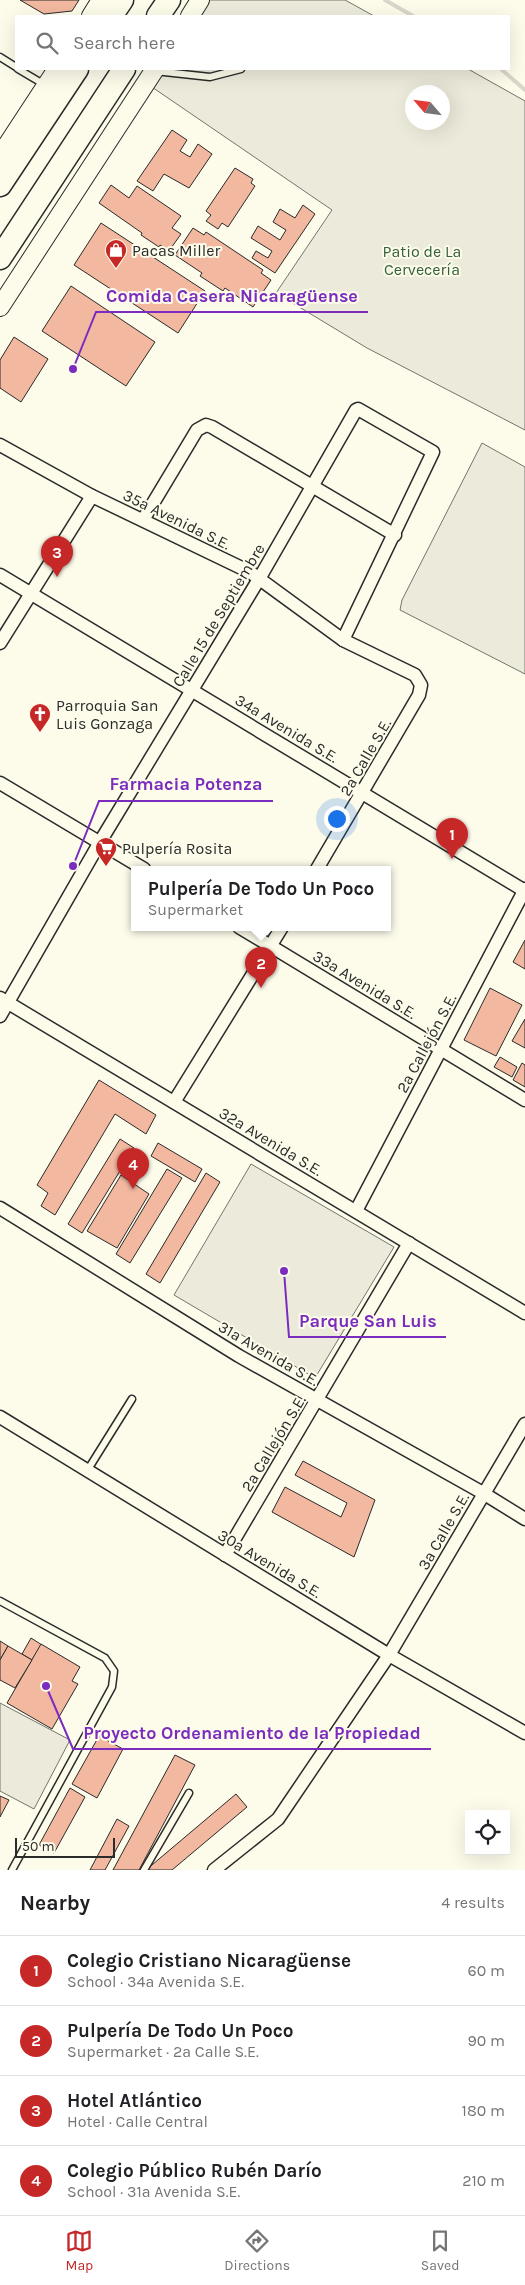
<!DOCTYPE html>
<meta charset="utf-8">
<style>
body{margin:0;font-family:Karla,sans-serif;background:#f2f2f2;color:#202124}
.controls{position:absolute;right:15px;bottom:15px;display:grid;overflow:hidden;border-radius:0px;box-shadow:0 5px 20px #0002}
.controls button{width:45px;height:45px;display:grid;place-items:center;padding:0;border:0;border-bottom:1px solid #e0e0e0;background:#fff;color:#202124;font:25px sans-serif}
.compass{position:absolute;left:405px;top:85px;width:45px;height:45px;border-radius:50%;background:#fff;box-shadow:0 5px 20px #0002;rotate:298deg}
.scale{position:absolute;left:15px;bottom:12px;width:100px;box-sizing:border-box;padding-left:5px;border:2px solid #2b2b2b;border-top:0;font-size:14px;line-height:18px;white-space:nowrap;color:#2b2b2b;-webkit-text-stroke:4px #fdfbea;paint-order:stroke}
.you{position:absolute;left:336px;top:818px;width:18px;height:18px;margin:-12px;border:4px solid #fff;border-radius:50%;background:#1a73e8;box-shadow:0 0 0 8px #1a73e833}
.badge{display:grid;place-items:center;width:32px;height:32px;border-radius:50%;background:#c62828;color:#fff;font-size:16px;font-weight:700}
.pin{position:absolute;translate:-50% -41px;filter:drop-shadow(0 1px 2px #0008)}
.pin::after{content:'';position:absolute;top:26px;width:18px;height:15px;background:inherit;clip-path:polygon(0 0,100% 0,50% 100%)}
.popup{position:absolute;left:131px;top:866px;width:260px;height:65px;box-sizing:border-box;display:grid;place-content:center;border-radius:0px;background:#fff;filter:drop-shadow(0 1px 4px #0005);font-size:16px;white-space:nowrap;color:#757577}
.popup b{font-size:19px;color:#202124}
.popup::after{content:'';position:absolute;left:50%;top:100%;margin-left:-10px;border:10px solid transparent;border-top-color:#fff}
.list{margin:0;padding:0;list-style:none}
h2{display:flex;justify-content:space-between;align-items:center;height:65px;margin:0;padding:0 20px;font-size:21px}
h2 small{font-size:16px;font-weight:400;color:#757577}
.list li{display:grid;grid-template-columns:32px 1fr auto;gap:15px;align-items:center;box-sizing:border-box;height:70px;padding:0 20px;border-top:1px solid #e0e0e0}
.list b{display:block;font-size:19px;white-space:nowrap}
.list p{margin:0;font-size:16px;white-space:nowrap;color:#757577}
.list em{font-size:16px;font-style:normal;color:#757577}
.icon{flex:none;width:28px;height:28px;fill:none;stroke:currentColor;stroke-width:2;stroke-linecap:round;stroke-linejoin:round}
.map{position:relative;flex:none;width:525px;height:1870px;overflow:hidden}
.search{position:absolute;background:#fff;box-shadow:0 5px 20px #0002;left:15px;right:15px;top:15px;height:55px;display:flex;align-items:center;gap:12px;box-sizing:border-box;padding:0 18px;border-radius:0px;color:#757577;font-size:19px}
.sheet{height:345px;background:#fff}
nav{display:flex;justify-content:space-around;align-items:center;box-sizing:border-box;height:70px;border-top:1px solid #e0e0e0;background:#fff;font-size:14px;color:#757577}
nav a{display:grid;justify-items:center;gap:2px}
nav .on{color:#c62828}
.map>svg:first-child{display:block}
.green{fill:#ecebdb;stroke:#74746e;fill-rule:evenodd}
.lines{fill:none;stroke-linecap:round;stroke-linejoin:round}
.stream{stroke:#d8d7c9;stroke-width:4}
.building{fill:#f2b8a0;stroke:#2b2b2b}
.lane-casing{stroke:#2b2b2b;stroke-width:9}
.street-casing{stroke:#2b2b2b;stroke-width:15}
.secondary-casing{stroke:#2b2b2b;stroke-width:20}
.highway-casing{stroke:#2b2b2b;stroke-width:25}
.lane{stroke:#fdfbea;stroke-width:6}
.street{stroke:#fdfbea;stroke-width:12}
.secondary{stroke:#fdfbea;stroke-width:18}
.highway{stroke:#fdfbea;stroke-width:22}
.labels{text-anchor:middle;stroke-width:4;stroke-linejoin:round;paint-order:stroke}
.poi-label{font-size:16px;fill:#2b2b2b;stroke:#fdfbea;text-anchor:start}
.park-label{font-size:16px;fill:#34623c;stroke:#fdfbea}
.street-label{font-size:16px;fill:#2b2b2b;stroke:#fdfbea}
.leader{fill:none;stroke:#7b2cbf;stroke-width:2}
.callout-dot{fill:#7b2cbf;stroke:#fdfbea;stroke-width:2}
.callout-label{font-size:18px;text-anchor:middle;font-weight:bold;fill:#7b2cbf;stroke:#fdfbea;stroke-width:4;stroke-linejoin:round;paint-order:stroke}
</style>
<div class="map">
<svg width="525" height="1870" viewBox="0 0 525 1870">
<rect width="100%" height="100%" fill="#fdfbea"/>
<g class="green">
<path d="M200,0H345L374,16H190Z"/>
<path d="M155,69H468L525,101V430L367,348L276,293L332,210L146,83ZM412,92H442V122H412Z"/>
<path d="M482,443L525,467V674L400,610L402,600Z"/>
<path d="M251,1164L394,1247L315,1378L174,1295Z"/>
<path d="M0,1703L70,1740L34,1809L0,1791Z"/>
</g>
<g class="lines">
<g class="stream">
<path d="M385,0L413,16"/>
<path d="M501,69L525,90"/>
</g>
</g>
<g class="building">
<path d="M20,0H79L72,11L44,14Z"/>
<path d="M172,130L187,140L180,151L190,157L198,144L212,154L189,188L164,174L153,191L137,181Z"/>
<path d="M235,168L253,179L251,183L255,186L228,227L222,223L218,229L206,221L211,215L206,211Z"/>
<path d="M111,185L129,198L137,186L181,216L172,228L181,234L169,251L160,245L159,247L141,235L142,233L99,203Z"/>
<path d="M303,205L315,214L275,273L252,258L256,251L268,258L272,251L251,238L258,226L280,240L286,230L273,222L280,209L295,218Z"/>
<path d="M101,223L205,291L178,333L74,265Z"/>
<path d="M193,228L204,235L206,232L263,270L261,273L271,280L253,307L225,288L223,291L200,276L202,273L175,255Z"/>
<path d="M71,286L155,342L126,386L42,331Z"/>
<path d="M14,337L48,359L21,402L0,388V360Z"/>
<path d="M525,940V969L513,962Z"/>
<path d="M490,988L522,1005L496,1056L464,1040Z"/>
<path d="M525,1019V1048L512,1041Z"/>
<path d="M500,1057L517,1067L512,1077L494,1067Z"/>
<path d="M522,1063L525,1065V1087L513,1080Z"/>
<path d="M99,1080L156,1115L146,1134L115,1114L55,1215L41,1206L48,1193L37,1185Z"/>
<path d="M120,1139L134,1148L82,1233L68,1224Z"/>
<path d="M158,1143L202,1169L195,1182L151,1156Z"/>
<path d="M167,1169L182,1178L130,1263L116,1254Z"/>
<path d="M206,1173L220,1182L160,1283L146,1274Z"/>
<path d="M121,1175L149,1194L117,1248L87,1231Z"/>
<path d="M303,1461L375,1500L354,1557L272,1512L285,1487L341,1517L347,1503L295,1475Z"/>
<path d="M31,1638L42,1645L32,1660L22,1654Z"/>
<path d="M0,1641L8,1646L0,1660Z"/>
<path d="M41,1644L80,1667L72,1681L78,1684L52,1729L7,1703Z"/>
<path d="M8,1646L32,1660L15,1688L0,1680V1660Z"/>
<path d="M99,1736L123,1749L97,1798L72,1784Z"/>
<path d="M175,1755L195,1765L139,1870H113Z"/>
<path d="M70,1788L85,1797L54,1853L39,1845Z"/>
<path d="M236,1794L247,1807L172,1870H146Z"/>
<path d="M0,1796L9,1800L0,1817Z"/>
<path d="M117,1819L129,1826L105,1870H90Z"/>
</g>
<g class="lines">
<g class="lane-casing">
<g id="lane">
<path d="M0,57L16,67"/>
<path d="M18,69L45,85"/>
<path d="M155,71L210,77L241,69"/>
<path d="M87,1471L132,1399"/>
<path d="M0,1601L105,1658L114,1671L112,1687L12,1870"/>
<path d="M144,1870L189,1793"/>
</g>
</g>
<g class="street-casing">
<g id="street">
<path d="M0,445L92,496L250,572L343,640L415,675L421,685L419,695L317,869"/>
<path d="M143,520L197,430L206,425L212,427L395,535"/>
<path d="M0,575L525,891"/>
<path d="M0,643L92,496"/>
<path d="M0,783L144,869"/>
<path d="M239,927L525,1100"/>
<path d="M0,998L525,1313"/>
<path d="M0,1016L100,842L259,579L356,410L358,409L433,452L343,640"/>
<path d="M174,1102L282,927"/>
<path d="M0,1208L239,1356L483,1493L525,1519"/>
<path d="M356,1211L525,889"/>
<path d="M0,1417L389,1655L525,1733"/>
<path d="M225,1555L409,1243"/>
<path d="M214,1870L278,1819L389,1655L525,1424"/>
</g>
</g>
<g class="secondary-casing">
<g id="secondary">
<path d="M91,16L101,0"/>
<path d="M190,16L200,0"/>
<path d="M0,156L57,69"/>
<path d="M0,307L155,69"/>
</g>
</g>
<g class="highway-casing">
<g id="highway">
<path d="M111,16L122,0"/>
<path d="M158,16L169,0"/>
<path d="M0,185L77,69"/>
<path d="M0,258L124,69"/>
</g>
</g>
<use href="#lane" class="lane"/>
<use href="#street" class="street"/>
<use href="#secondary" class="secondary"/>
<use href="#highway" class="highway"/>
</g>
<defs>
<g id="shop-pin" transform="scale(1.125)"><path d="M0 17L-7.5 6A9.5 9.5 0 1 1 7.5 6Z" fill="#c62828" stroke="#fdfbea"/><path d="M-5-2.5h2.3a2.7 3.5 0 0 1 5.4 0H5L5.5 6h-11ZM-1.5-2.5h3a1.5 2.3 0 0 0-3 0Z" fill="#fff"/></g>
<g id="church-pin" transform="scale(1.125)"><path d="M0 17L-7.5 6A9.5 9.5 0 1 1 7.5 6Z" fill="#c62828" stroke="#fdfbea"/><path d="M-1.2-6h2.4v3.5h3.3v2.4h-3.3V6h-2.4V-.1h-3.3v-2.4h3.3Z" fill="#fff"/></g>
<g id="supermarket-pin" transform="scale(1.125)"><path d="M0 17L-7.5 6A9.5 9.5 0 1 1 7.5 6Z" fill="#c62828" stroke="#fdfbea"/><path d="M-6-5.5h2.5l.6 2H6L4.5 2H-2.5L-4.4-4H-6ZM-1.5 3.2a1.3 1.3 0 1 0 .1 0ZM3 3.2a1.3 1.3 0 1 0 .1 0Z" fill="#fff"/></g>
</defs>
<g fill-rule="evenodd">
<use href="#shop-pin" x="116" y="250"/>
<use href="#church-pin" x="40" y="714"/>
<use href="#supermarket-pin" x="106" y="848"/>
</g>
<g class="labels">
<g class="poi-label">
<text x="132" y="256">Pacas Miller</text>
<text x="56" y="711">Parroquia San<tspan x="56" dy="18">Luis Gonzaga</tspan></text>
<text x="122" y="854">Pulpería Rosita</text>
</g>
<g class="park-label">
<text x="422" y="257">Patio de La<tspan x="422" dy="18">Cervecería</tspan></text>
</g>
<g class="street-label">
<text transform="translate(177 519) rotate(26)" y="6">35a Avenida S.E.</text>
<text transform="translate(218 615) rotate(-59)" y="6">Calle 15 de Septiembre</text>
<text transform="translate(287 728) rotate(31)" y="6">34a Avenida S.E.</text>
<text transform="translate(365 757) rotate(-60)" y="6">2a Calle S.E.</text>
<text transform="translate(365 984) rotate(31)" y="6">33a Avenida S.E.</text>
<text transform="translate(426 1043) rotate(-62)" y="6">2a Callejón S.E.</text>
<text transform="translate(271 1141) rotate(31)" y="6">32a Avenida S.E.</text>
<text transform="translate(269 1353) rotate(30)" y="6">31a Avenida S.E.</text>
<text transform="translate(273 1443) rotate(-59)" y="6">2a Callejón S.E.</text>
<text transform="translate(443 1531) rotate(-60)" y="6">3a Calle S.E.</text>
<text transform="translate(270 1563) rotate(31)" y="6">30a Avenida S.E.</text>
</g>
</g>
<path class="leader" d="M73 369L96 312H368M73 866L99 801H273M284 1271L289 1337H446M46 1686L73 1749H431"/>
<g class="callout-dot">
<circle cx="73" cy="369" r="5"/>
<circle cx="73" cy="866" r="5"/>
<circle cx="284" cy="1271" r="5"/>
<circle cx="46" cy="1686" r="5"/>
</g>
<g class="callout-label">
<text x="232" y="302">Comida Casera Nicaragüense</text>
<text x="186" y="790">Farmacia Potenza</text>
<text x="368" y="1327">Parque San Luis</text>
<text x="252" y="1739">Proyecto Ordenamiento de la Propiedad</text>
</g>
</svg>
<div class="controls">
<button><svg class="icon" aria-label="locate" viewBox="0 0 24 24"><circle cx="12" cy="12" r="6"/><path d="M12 2v4M12 18v4M2 12h4M18 12h4"/></svg></button>
</div>
<svg class="compass" viewBox="-18 -18 36 36"><path d="M0-13l5 13h-10z" fill="#e53935"/><path d="M0 13l5-13h-10z" fill="#757577"/></svg>
<div class="scale">50 m</div>
<div class="you"></div>
<div class="pin badge" style="left:452px;top:859px">1</div>
<div class="pin badge" style="left:261px;top:988px">2</div>
<div class="popup"><b>Pulpería De Todo Un Poco</b>Supermarket</div>
<div class="pin badge" style="left:57px;top:577px">3</div>
<div class="pin badge" style="left:133px;top:1189px">4</div>
<div class="search"><svg class="icon" aria-label="search" viewBox="0 0 24 24"><circle cx="10" cy="10" r="6"/><path d="M15 15l6 6"/></svg>Search here</div>
</div>
<section class="sheet">
<h2>Nearby<small>4 results</small></h2>
<ul class="list">
<li><span class="badge">1</span><div><b>Colegio Cristiano Nicaragüense</b><p>School · 34a Avenida S.E.</p></div><em>60 m</em></li>
<li><span class="badge">2</span><div><b>Pulpería De Todo Un Poco</b><p>Supermarket · 2a Calle S.E.</p></div><em>90 m</em></li>
<li><span class="badge">3</span><div><b>Hotel Atlántico</b><p>Hotel · Calle Central</p></div><em>180 m</em></li>
<li><span class="badge">4</span><div><b>Colegio Público Rubén Darío</b><p>School · 31a Avenida S.E.</p></div><em>210 m</em></li>
</ul>
</section>
<nav>
<a class="on"><svg class="icon" aria-label="map" viewBox="0 0 24 24"><path d="M3 6l6-2 6 2 6-2v14l-6 2-6-2-6 2zM9 4v14M15 6v14"/></svg>Map</a>
<a><svg class="icon" aria-label="directions" viewBox="0 0 24 24"><path d="M12 3l9 9-9 9-9-9zM9 14v-3h6M13 9l2 2-2 2"/></svg>Directions</a>
<a><svg class="icon" aria-label="saved" viewBox="0 0 24 24"><path d="M7 4h10v16l-5-4-5 4z"/></svg>Saved</a>
</nav>
